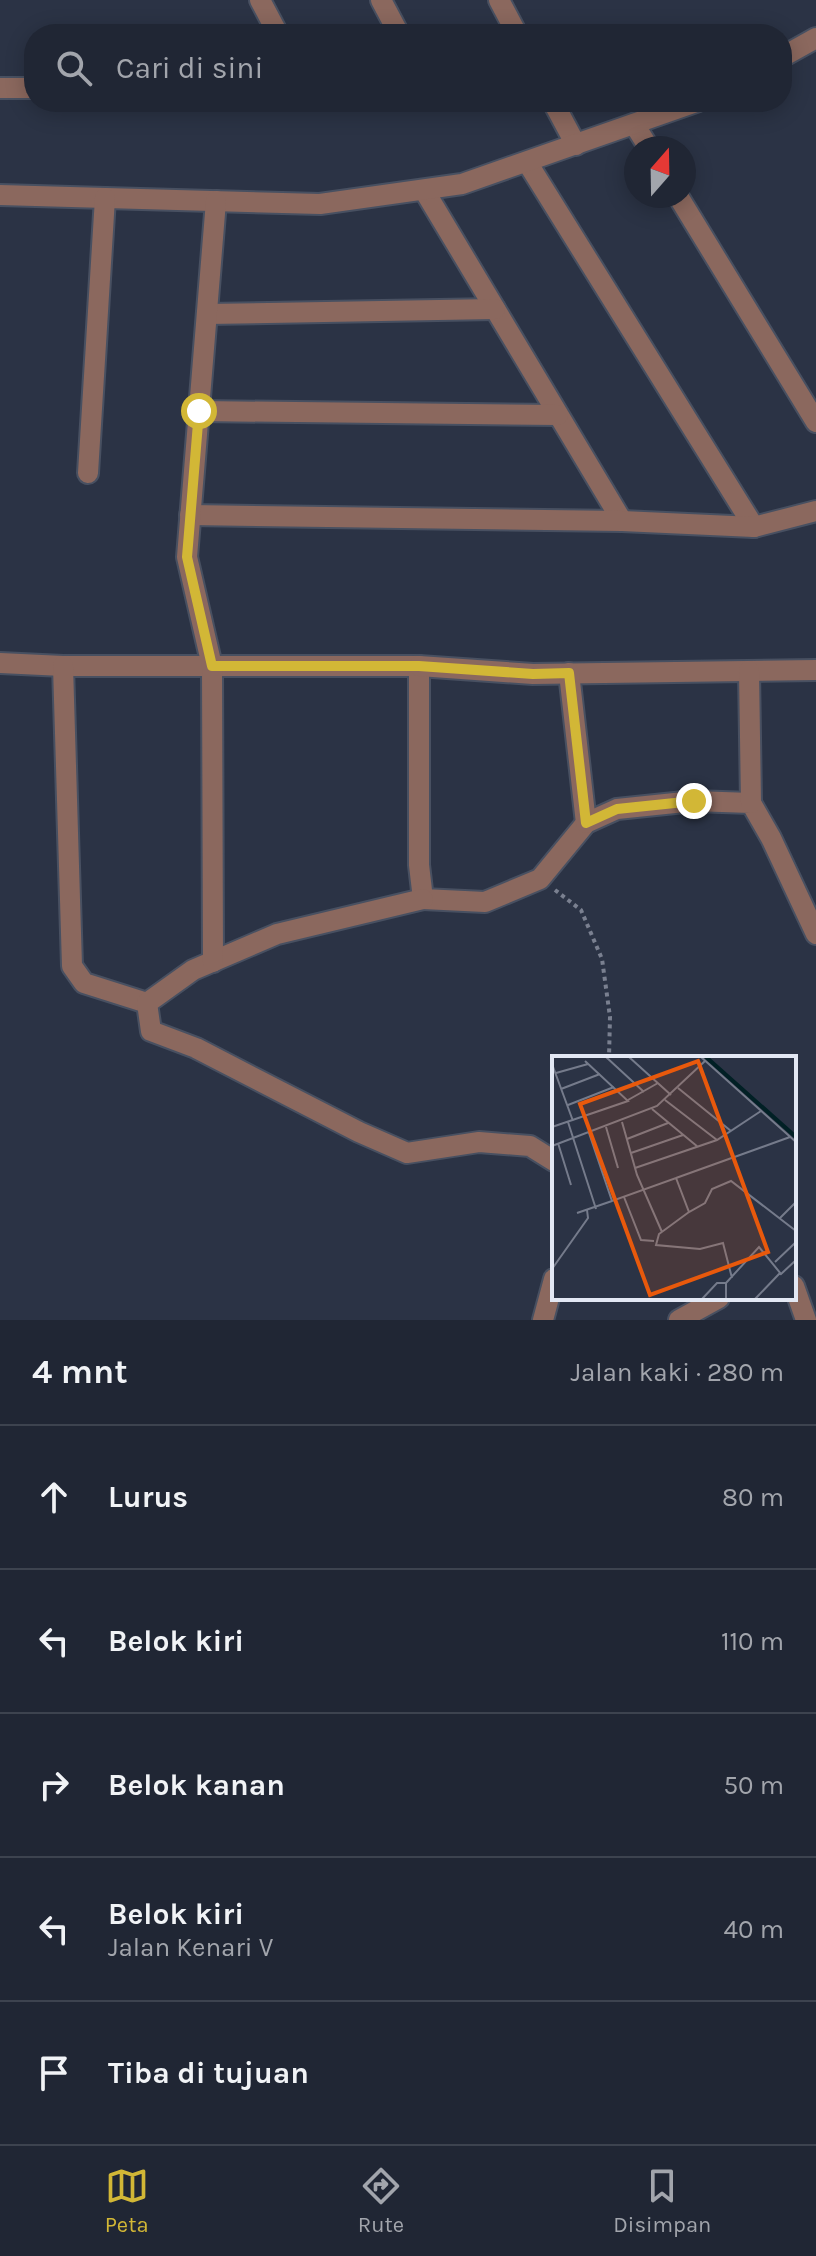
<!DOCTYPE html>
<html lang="id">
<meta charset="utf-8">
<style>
body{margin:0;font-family:Karla,sans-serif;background:#282e3c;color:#f1f3f6}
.compass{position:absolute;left:624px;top:136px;width:72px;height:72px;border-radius:50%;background:#202634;box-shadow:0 4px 20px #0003;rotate:20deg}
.stop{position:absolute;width:24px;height:24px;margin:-18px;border:6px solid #d2b736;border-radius:50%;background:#fff}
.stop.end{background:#d2b736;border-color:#fff;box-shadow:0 2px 8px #0008}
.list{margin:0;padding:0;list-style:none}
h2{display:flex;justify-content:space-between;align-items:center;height:104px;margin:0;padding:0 32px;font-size:34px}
h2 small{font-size:26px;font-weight:400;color:#a2a5ac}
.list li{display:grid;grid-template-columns:52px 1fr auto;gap:24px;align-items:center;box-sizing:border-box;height:144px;padding:0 32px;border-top:2px solid #3d434f}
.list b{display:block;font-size:30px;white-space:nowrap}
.list p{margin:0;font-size:26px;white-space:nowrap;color:#a2a5ac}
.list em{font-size:26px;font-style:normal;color:#a2a5ac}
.icon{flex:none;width:44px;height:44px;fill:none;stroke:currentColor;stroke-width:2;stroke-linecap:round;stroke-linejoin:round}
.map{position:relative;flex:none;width:816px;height:1320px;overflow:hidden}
.search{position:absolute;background:#202634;box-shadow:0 4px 20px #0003;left:24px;right:24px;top:24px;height:88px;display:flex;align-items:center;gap:20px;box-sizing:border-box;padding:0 28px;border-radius:32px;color:#a2a5ac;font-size:30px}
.sheet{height:824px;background:#202634}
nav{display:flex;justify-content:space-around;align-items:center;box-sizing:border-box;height:112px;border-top:2px solid #3d434f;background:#202634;font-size:22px;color:#a2a5ac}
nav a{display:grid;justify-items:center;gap:4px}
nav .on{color:#d2b736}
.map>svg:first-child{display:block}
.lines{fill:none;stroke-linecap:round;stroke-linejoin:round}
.minor-casing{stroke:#485061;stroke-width:24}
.path{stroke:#7a8090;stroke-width:4;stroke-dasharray:4 4;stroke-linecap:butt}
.minor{stroke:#8b685e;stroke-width:20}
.route{stroke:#d2b736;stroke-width:10}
.inset-river{fill:none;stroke:#012025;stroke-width:4}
.inset-road{fill:none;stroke:#757b8b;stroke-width:2}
.view{fill:#e8590c;fill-opacity:0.15;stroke:#e8590c;stroke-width:4}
.inset-edge{fill:none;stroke:#e3e8f4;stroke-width:4}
</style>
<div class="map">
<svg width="816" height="1320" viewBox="0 0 816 1320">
<rect width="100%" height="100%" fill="#2b3345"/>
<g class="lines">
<g class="minor-casing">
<g id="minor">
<path d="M260,0L278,34"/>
<path d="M381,0L399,34"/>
<path d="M499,0L517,34"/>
<path d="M782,57L816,38"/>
<path d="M0,88H34"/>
<path d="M553,102L576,145"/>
<path d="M634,124L649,148"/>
<path d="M527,162L754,527"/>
<path d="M424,190L622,521"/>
<path d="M0,195L320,204L462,184L696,102"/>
<path d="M678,196L816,422"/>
<path d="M207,314L495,309"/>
<path d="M199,411L558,415"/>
<path d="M88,473L105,198"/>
<path d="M190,515L622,521L754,527L816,511"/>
<path d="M0,663L63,666H419V865L423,899L485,902L540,879L586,823L617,809L694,801L751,803L771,838L816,934"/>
<path d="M63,666L72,966L84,983L147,1003"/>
<path d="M419,666L533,674L816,670"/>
<path d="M749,671L751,803"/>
<path d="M569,673L586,823"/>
<path d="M423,899L277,934L193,970L147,1003L151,1031L196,1048L359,1132L407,1153L479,1142L530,1146L554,1161"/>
<path d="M213,962L212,666L187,557L216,201"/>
<path d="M794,1286L806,1320"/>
<path d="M543,1320L554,1279"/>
<path d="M679,1320L719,1298"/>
</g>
</g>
<path class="path" d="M555,890L581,910L602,959L610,1017L609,1058"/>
<use href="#minor" class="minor"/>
</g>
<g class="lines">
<path class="route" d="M199,411L187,557L212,666H419L533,674L569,673L586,823L617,809L694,801"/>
</g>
<g transform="translate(552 1056)">
<rect width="244" height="244" fill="#2b3345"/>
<path class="inset-river" d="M154,1L244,81"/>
<path class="inset-road" d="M54,1L92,36M77,1L119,39M149,1L244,86M0,8L21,65M4,17L36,8M126,32L179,75M9,33L48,18M76,44L106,27M113,44L165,84M16,49L62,31M100,53L146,91M16,66L44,153M70,66L85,119L110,176M0,71L76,45L33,5M54,71L66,112M37,77L60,145L124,122L137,156L153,147L160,133L179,125L244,175M75,83L116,67M6,87L19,129M0,90L105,50L153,5M79,97L131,79M83,112L165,84L209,55M124,122L238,81M72,141L89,184L102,185M137,156L107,178L104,189L148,193L171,187L180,222M25,157L60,145M227,163L244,146M223,206L244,186M0,213L36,162L35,154M174,227L207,191L229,218L244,204M150,243L165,227H174V243M203,243L228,217"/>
<path class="view" d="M146,5L216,196L98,239L28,48Z"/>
<rect width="244" height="244" class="inset-edge"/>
</g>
</svg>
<svg class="compass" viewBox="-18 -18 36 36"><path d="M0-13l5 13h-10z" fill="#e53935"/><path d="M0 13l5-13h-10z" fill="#a2a5ac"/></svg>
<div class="stop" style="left:199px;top:411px"></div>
<div class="stop end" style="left:694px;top:801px"></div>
<div class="search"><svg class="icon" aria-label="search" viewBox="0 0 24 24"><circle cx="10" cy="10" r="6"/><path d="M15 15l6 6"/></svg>Cari di sini</div>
</div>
<section class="sheet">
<h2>4 mnt<small>Jalan kaki · 280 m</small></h2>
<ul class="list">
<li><svg class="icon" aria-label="ahead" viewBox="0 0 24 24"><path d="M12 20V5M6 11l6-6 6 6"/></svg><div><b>Lurus</b></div><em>80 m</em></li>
<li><svg class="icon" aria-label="left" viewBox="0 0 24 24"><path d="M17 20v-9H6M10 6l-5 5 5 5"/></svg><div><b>Belok kiri</b></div><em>110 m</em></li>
<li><svg class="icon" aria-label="right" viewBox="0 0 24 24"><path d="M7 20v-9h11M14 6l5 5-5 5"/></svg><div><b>Belok kanan</b></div><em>50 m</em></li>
<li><svg class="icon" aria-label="left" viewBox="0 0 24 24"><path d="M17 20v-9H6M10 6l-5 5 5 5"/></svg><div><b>Belok kiri</b><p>Jalan Kenari V</p></div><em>40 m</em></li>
<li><svg class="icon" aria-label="arrive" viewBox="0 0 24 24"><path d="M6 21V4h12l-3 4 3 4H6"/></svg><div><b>Tiba di tujuan</b></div></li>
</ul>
</section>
<nav>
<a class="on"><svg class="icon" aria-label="map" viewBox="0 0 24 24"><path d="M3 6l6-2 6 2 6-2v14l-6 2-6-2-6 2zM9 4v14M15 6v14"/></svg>Peta</a>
<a><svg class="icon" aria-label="directions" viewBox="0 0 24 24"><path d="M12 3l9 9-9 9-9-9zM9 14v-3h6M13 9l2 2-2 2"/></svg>Rute</a>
<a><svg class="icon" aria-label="saved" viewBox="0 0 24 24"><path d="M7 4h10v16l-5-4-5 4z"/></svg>Disimpan</a>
</nav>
